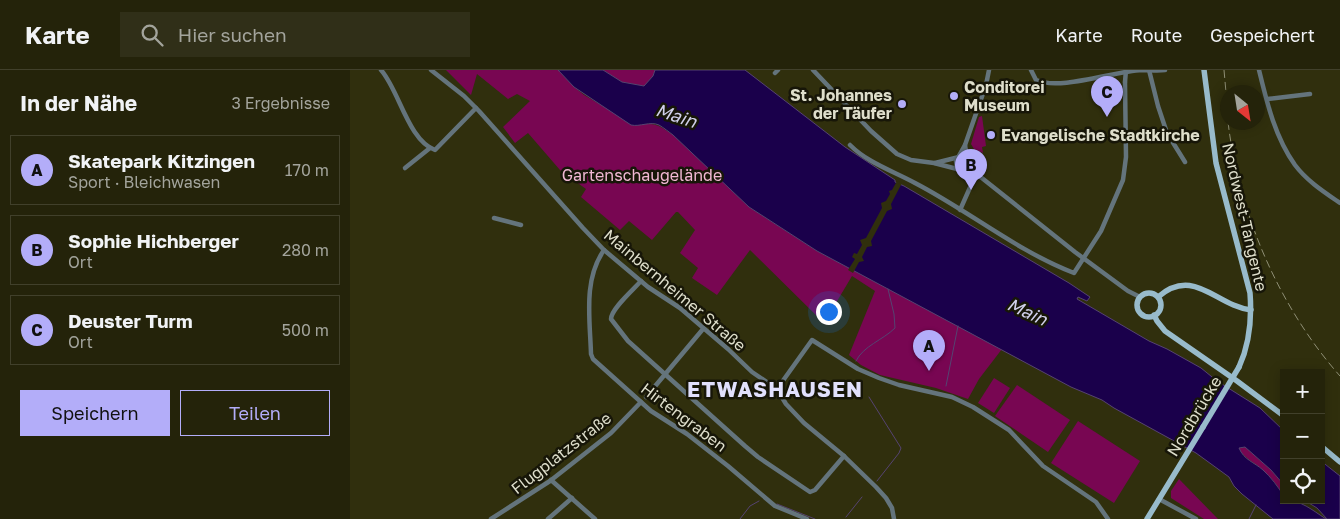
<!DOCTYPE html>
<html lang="de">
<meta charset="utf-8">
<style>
body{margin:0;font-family:"Golos Text",sans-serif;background:#302f18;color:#f1f3f6}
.controls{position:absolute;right:15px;bottom:15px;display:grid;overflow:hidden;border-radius:0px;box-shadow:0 2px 12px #0003}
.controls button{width:45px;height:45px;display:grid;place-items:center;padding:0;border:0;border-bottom:1px solid #41402b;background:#24230a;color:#f1f3f6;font:25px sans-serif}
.compass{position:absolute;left:870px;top:15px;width:45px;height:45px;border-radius:50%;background:#24230a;box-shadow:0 2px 12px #0003;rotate:150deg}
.you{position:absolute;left:478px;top:241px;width:18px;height:18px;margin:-12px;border:4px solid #fff;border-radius:50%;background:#1a73e8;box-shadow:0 0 0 8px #1a73e833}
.badge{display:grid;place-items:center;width:32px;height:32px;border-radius:50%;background:#b3adf9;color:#111;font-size:16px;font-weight:700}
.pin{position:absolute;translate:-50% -41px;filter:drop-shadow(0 1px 2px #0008)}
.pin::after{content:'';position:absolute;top:26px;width:18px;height:15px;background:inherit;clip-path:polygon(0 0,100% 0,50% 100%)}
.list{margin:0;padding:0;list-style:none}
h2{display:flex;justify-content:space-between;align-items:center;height:65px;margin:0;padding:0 20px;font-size:21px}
h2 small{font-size:16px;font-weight:400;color:#a3a49c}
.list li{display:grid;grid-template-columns:32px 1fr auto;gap:15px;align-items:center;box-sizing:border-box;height:70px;margin:0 10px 10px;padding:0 10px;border:1px solid #41402b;border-radius:0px}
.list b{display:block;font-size:19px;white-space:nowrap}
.list p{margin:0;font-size:16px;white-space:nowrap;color:#a3a49c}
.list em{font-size:16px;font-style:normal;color:#a3a49c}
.actions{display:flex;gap:10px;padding:15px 20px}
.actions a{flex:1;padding:11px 0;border:1px solid #b3adf9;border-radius:0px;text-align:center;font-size:18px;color:#b3adf9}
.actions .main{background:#b3adf9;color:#111}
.icon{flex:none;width:28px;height:28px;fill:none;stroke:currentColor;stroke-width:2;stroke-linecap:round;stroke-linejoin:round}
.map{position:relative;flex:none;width:990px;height:449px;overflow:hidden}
header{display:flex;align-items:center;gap:30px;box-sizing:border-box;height:70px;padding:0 25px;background:#24230a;border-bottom:1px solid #41402b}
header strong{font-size:24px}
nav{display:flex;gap:28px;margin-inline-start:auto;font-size:18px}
.search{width:350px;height:45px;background:#302f18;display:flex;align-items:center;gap:12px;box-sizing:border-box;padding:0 18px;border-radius:0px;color:#a3a49c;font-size:19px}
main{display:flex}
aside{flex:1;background:#24230a}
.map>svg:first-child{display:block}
.green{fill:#780652}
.water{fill:#1a004b;stroke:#554371}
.pier{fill:#302f0d}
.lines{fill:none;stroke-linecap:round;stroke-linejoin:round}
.stream{stroke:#554371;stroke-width:1}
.minor{stroke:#64747c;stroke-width:4.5}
.major{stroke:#98bbcb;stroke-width:5.5}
.rail{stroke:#8f8f75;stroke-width:1;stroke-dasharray:8 4;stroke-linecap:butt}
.minor-bridge{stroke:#64747c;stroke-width:4.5}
.major-bridge{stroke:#98bbcb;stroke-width:5.5}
.poi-dot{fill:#b3adf9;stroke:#171608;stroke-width:2}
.labels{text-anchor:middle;stroke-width:5;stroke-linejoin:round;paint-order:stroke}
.poi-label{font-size:16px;font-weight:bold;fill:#dedecb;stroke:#171608;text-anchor:start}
.park-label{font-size:16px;fill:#f1b8d4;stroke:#171608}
.street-label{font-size:16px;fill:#dedecb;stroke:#171608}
.water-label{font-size:18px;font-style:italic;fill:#d1d0eb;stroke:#171608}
.district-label{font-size:21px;font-weight:bold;letter-spacing:1px;fill:#e1e0fd;stroke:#171608}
</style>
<header>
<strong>Karte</strong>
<div class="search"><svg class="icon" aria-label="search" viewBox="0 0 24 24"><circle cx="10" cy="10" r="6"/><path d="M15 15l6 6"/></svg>Hier suchen</div>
<nav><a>Karte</a><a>Route</a><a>Gespeichert</a></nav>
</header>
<main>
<aside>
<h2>In der Nähe<small>3 Ergebnisse</small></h2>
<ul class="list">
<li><span class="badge">A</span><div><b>Skatepark Kitzingen</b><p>Sport · Bleichwasen</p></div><em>170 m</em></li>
<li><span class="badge">B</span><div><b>Sophie Hichberger</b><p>Ort</p></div><em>280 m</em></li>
<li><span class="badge">C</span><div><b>Deuster Turm</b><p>Ort</p></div><em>500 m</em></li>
</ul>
<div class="actions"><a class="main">Speichern</a><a>Teilen</a></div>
</aside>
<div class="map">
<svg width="990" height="449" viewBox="0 0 990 449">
<rect width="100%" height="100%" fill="#302f0d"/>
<g class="green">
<path d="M96,0H208L224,17L234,25L256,38L296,54C308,53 314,59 323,65L399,137L467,181L652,279L629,309L618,329L586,318L530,305L511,295L499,285L525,221L502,206L474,253L400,180L367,225L342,208L348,198L330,183L345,160L328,142H326L302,170L279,151L270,160L231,127L236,119L210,100L178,63L165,73L153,57L180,31L167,24L158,29L127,4L121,25Z"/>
<path d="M253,0H305L303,6L294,16L272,12Z"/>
<path d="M632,46L636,76L632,77L633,83L624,79L621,74L629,47Z"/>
<path d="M644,308L660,318L644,343L628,333Z"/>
<path d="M667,315L720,350L698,382L645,346Z"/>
<path d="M728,351L790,391L764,433L701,393Z"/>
<path d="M895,377L921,400L934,415V426C928,417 921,407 913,400C903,391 896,390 888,378Z"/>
<path d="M829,409L868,449H854L821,428V421Z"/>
</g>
<g class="water">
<path d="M208,0H253L272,12L294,16L303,6L305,0H395L495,77L545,110V112L554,116L719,213L740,227L737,231L728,227L727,229L799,271L817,279L851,298L867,311L910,338L934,361V415L921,400L895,377L889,378C894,390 904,392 913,400C921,407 928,417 934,426V430C951,430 962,440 976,449H923L892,424L884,416L879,407L846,383L764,338L752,330L721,317L467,181L399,137L323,65C319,62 314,58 309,55C300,51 290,57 281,55L224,17Z"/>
<path d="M971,391L990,406V449H977L967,438L954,430H971Z"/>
</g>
<path class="pier" d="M547,111L552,113L541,134L542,139L537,141L521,171L522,176L517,177L512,187L514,191L509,192L503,203L498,200L505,189L502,187L504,183L507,184L512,175L510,170L516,168L532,138L531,133L536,131L540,124L539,121L542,120Z"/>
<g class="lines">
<g class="stream">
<path d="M506,291C513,276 533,270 545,258L544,244L538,219"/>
<path d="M596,316L608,256"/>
<path d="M519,327L551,378L549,383L527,411"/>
<path d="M427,434L465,449"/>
<path d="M496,447L512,427"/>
<path d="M390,449L400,436L409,431"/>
<path d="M899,449L906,435"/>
</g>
<g class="minor">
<path d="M31,0C49,20 58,70 85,80L126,38"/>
<path d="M81,0L114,26L129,41L233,158L254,180L298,217L330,238L378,279L402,302L427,319L436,334L454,353L494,386L526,417L536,428L542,438L544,449"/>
<path d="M463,0L521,61L547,84L561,90L584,93L611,100L619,104H625"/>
<path d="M681,0L686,10C710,21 764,1 792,0C800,0 807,1 815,0"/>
<path d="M799,0L808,36L817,63L835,92"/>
<path d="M909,0C917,33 925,67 945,95C957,111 974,122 990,133"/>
<path d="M425,3L428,0"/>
<path d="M917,29L960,24"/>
<path d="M500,75C518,93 543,101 565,113C619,141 667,181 724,203L751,161L773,110L776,87L775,12"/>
<path d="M615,75L618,94L623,101L725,182L778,221L790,227"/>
<path d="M585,93L609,87L618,89"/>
<path d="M55,98L80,78"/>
<path d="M607,99L606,91L615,75L636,15L639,0"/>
<path d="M610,140L626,104"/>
<path d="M144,148L171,155"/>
<path d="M254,180C233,210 240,249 241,284L243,289L301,341L337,364L378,396L425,436L457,449"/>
<path d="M291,211C283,220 261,239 261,249L278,271L395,376L408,387L460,422L465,420L494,386"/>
<path d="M427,319L462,270L508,299L529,308L549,315L602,327L623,337L659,360L693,396L746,432L758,449"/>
<path d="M296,327L353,259"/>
<path d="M201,410L245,449"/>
<path d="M809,429L846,449"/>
<path d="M141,449L200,411L261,363L291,332"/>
<path d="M198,449L222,428"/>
</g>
<g class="major">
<path d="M854,0L866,93L900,223C902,249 900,273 889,297"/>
<circle cx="799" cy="235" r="12"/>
<path d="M808,227C844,196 866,236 901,240"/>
<path d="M804,245L807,251L815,261L887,311L934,346"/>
<path d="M971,376L990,392"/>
<path d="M797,449L853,357"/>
</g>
<g class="rail">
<path d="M874,0L878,45"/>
<path d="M878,52C889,144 929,237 990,306"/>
</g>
<path class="minor-bridge" d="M775,12L776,0"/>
<path class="major-bridge" d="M853,357L889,297"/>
</g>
<g class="poi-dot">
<circle cx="604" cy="26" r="5"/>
<circle cx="552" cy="34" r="5"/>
<circle cx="641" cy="65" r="5"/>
</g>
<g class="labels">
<g class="poi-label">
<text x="614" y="23">Conditorei<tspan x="614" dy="18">Museum</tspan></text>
<text x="542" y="31" text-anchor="end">St. Johannes<tspan x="542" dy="18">der Täufer</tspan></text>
<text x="651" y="71">Evangelische Stadtkirche</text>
</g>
<g class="park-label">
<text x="292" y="111">Gartenschaugelände</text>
</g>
<g class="street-label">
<text transform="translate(895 147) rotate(77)" y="6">Nordwest-Tangente</text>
<text transform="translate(325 220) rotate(40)" y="6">Mainbernheimer Straße</text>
<text transform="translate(844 346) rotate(-59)" y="6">Nordbrücke</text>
<text transform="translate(334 347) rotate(37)" y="6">Hirtengraben</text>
<text transform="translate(211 383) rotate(-38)" y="6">Flugplatzstraße</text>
</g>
<g class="water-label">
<text transform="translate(326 46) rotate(18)" y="6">Main</text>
<text transform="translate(677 242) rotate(25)" y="6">Main</text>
</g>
<g class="district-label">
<text x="425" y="327">ETWASHAUSEN</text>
</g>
</g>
</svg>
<div class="controls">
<button>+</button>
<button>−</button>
<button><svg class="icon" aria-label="locate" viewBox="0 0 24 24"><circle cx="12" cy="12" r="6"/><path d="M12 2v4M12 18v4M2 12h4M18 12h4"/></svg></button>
</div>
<svg class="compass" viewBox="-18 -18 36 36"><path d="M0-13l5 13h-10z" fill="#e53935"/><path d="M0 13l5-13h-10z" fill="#a3a49c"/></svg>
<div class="you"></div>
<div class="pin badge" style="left:579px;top:301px">A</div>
<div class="pin badge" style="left:621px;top:120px">B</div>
<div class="pin badge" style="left:757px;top:47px">C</div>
</div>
</main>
